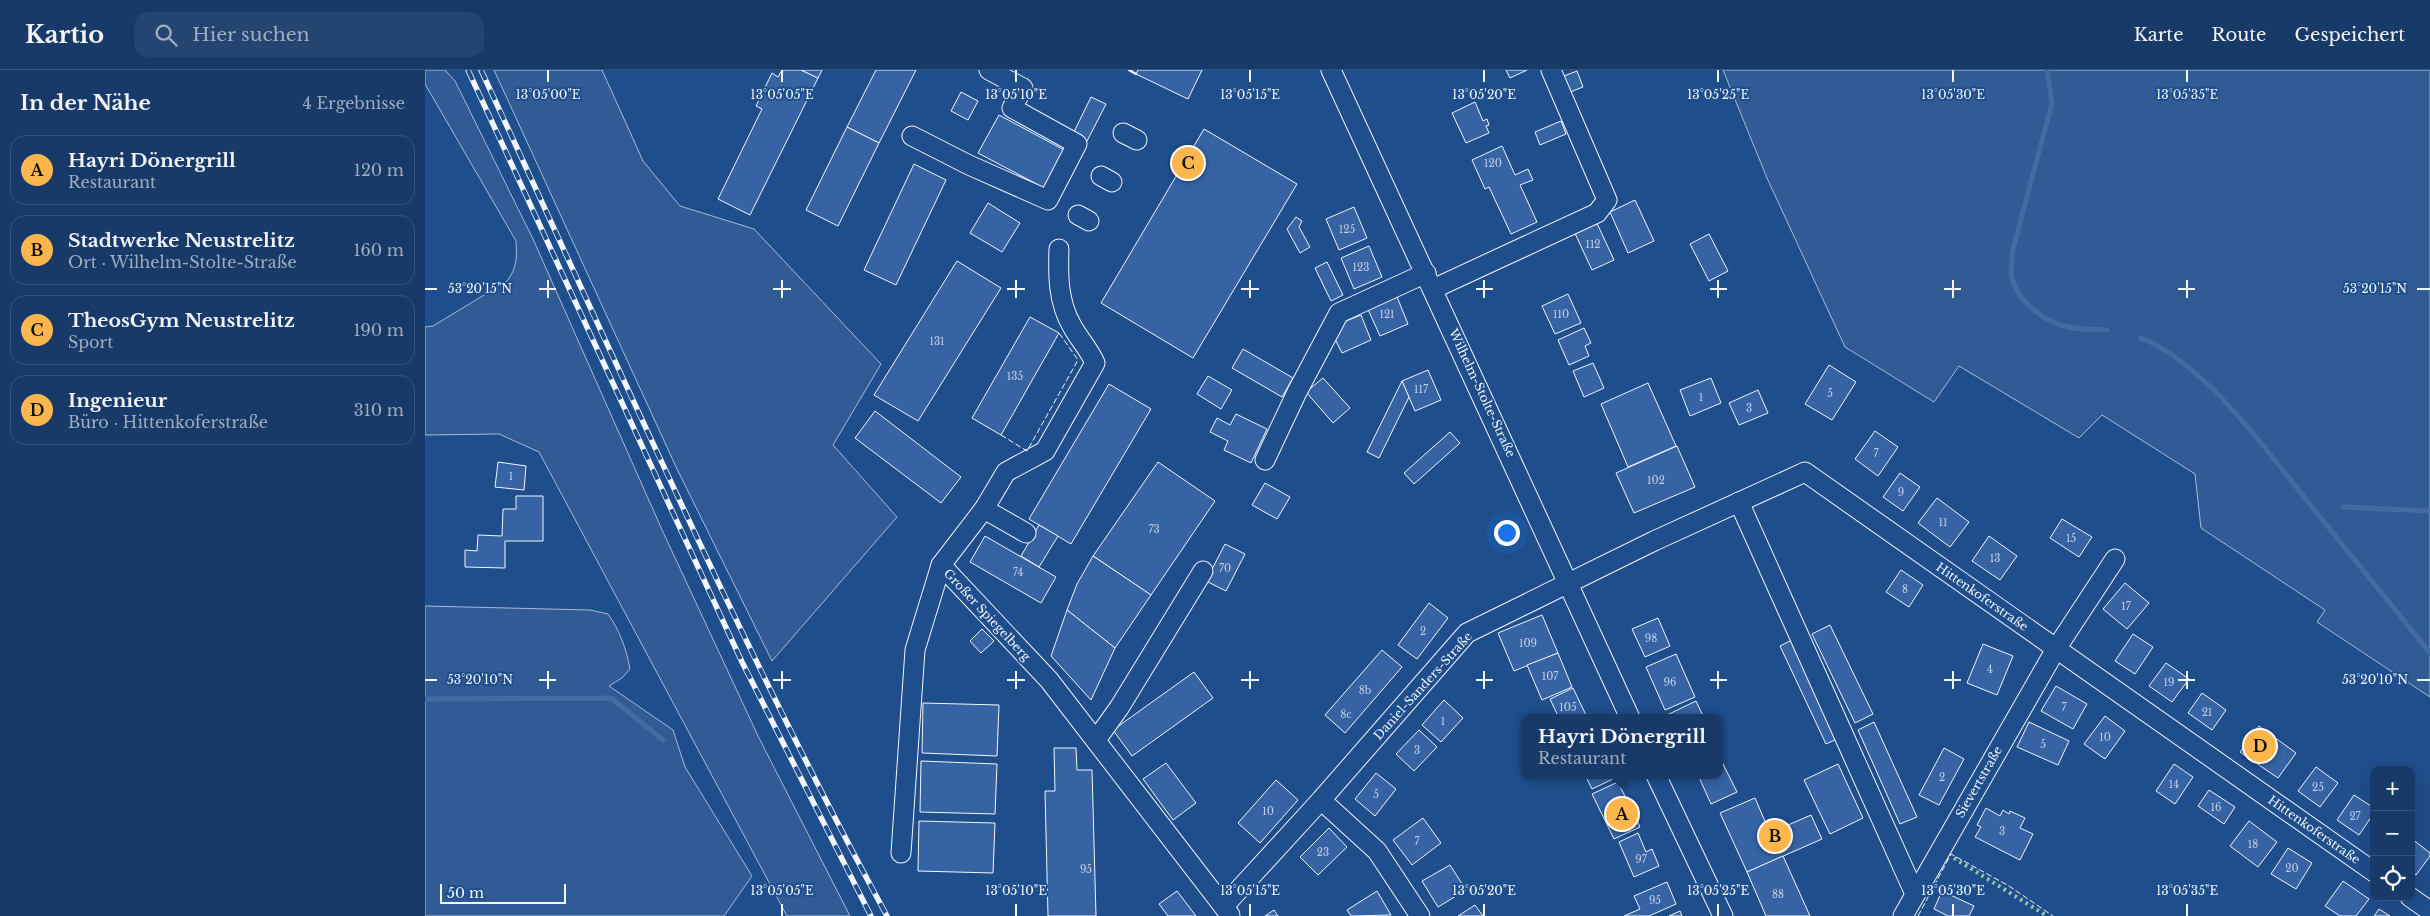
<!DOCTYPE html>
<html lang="de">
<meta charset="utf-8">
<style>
body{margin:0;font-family:"Libre Baskerville",serif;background:#244571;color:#f1f3f6}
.controls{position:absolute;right:15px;bottom:15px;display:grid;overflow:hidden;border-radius:10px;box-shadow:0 5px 20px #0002}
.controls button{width:45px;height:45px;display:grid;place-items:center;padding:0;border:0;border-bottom:1px solid #36547d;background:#173a69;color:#f1f3f6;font:25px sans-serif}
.scale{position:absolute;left:15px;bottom:12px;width:126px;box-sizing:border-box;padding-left:5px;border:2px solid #f2f6ff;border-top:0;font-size:14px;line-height:18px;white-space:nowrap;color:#f2f6ff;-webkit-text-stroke:4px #1f4e8c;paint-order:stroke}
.you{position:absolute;left:1081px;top:462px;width:18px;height:18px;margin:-12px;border:4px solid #fff;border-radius:50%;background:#1a73e8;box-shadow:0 0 0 8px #1a73e833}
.badge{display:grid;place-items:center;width:32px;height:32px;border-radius:50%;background:#ffb74d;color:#111;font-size:16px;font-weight:700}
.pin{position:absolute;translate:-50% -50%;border:2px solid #fff;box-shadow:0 1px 5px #0006}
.popup{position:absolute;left:1096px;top:644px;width:202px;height:65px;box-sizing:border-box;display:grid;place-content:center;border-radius:10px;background:#173a69;filter:drop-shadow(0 1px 4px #0005);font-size:16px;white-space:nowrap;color:#9eadc0}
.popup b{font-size:19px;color:#f1f3f6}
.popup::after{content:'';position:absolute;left:50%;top:100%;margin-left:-10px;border:10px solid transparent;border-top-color:#173a69}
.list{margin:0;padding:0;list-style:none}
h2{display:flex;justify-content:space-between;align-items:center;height:65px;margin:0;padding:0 20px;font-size:21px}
h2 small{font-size:16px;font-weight:400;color:#9eadc0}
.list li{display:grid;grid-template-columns:32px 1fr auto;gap:15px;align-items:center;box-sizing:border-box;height:70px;margin:0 10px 10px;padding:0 10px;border:1px solid #36547d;border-radius:15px}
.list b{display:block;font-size:19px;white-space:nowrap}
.list p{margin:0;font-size:16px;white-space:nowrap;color:#9eadc0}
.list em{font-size:16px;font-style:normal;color:#9eadc0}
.icon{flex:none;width:28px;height:28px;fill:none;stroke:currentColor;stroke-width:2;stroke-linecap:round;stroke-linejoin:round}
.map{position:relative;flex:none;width:2005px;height:846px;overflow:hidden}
header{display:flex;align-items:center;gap:30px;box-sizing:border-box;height:70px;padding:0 25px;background:#173a69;border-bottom:1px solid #36547d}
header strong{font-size:24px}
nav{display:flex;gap:28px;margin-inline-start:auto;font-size:18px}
.search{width:350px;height:45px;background:#244571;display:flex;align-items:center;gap:12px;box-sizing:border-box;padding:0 18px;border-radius:15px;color:#9eadc0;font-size:19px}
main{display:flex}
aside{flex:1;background:#173a69}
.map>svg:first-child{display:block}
.green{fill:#305b95;stroke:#a8bbd7}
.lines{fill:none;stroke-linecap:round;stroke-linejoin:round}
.stream{stroke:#446ba0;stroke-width:5}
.building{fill:#3563a3;stroke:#f2f6ff}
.minor-casing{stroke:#f2f6ff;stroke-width:21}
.minor{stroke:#1f4e8c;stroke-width:19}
.rail-casing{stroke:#f2f6ff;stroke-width:5.5}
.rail{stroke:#1f4e8c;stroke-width:4;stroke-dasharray:11;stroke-linecap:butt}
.hedge{stroke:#97c8a6;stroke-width:4;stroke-dasharray:2.5 4;stroke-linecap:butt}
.fence{stroke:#f2f6ff;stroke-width:1;stroke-dasharray:6 2.5;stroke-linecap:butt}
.wall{stroke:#f2f6ff;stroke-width:2.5}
.ticks{fill:none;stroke:#f2f6ff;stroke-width:2}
.labels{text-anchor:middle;stroke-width:4;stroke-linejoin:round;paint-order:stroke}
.number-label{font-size:10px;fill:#c3d1e8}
.street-label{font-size:12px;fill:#f2f6ff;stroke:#1f4e8c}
.ticks-label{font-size:12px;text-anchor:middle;fill:#f2f6ff;stroke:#1f4e8c;stroke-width:4;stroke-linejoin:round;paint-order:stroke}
</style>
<header>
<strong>Kartio</strong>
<div class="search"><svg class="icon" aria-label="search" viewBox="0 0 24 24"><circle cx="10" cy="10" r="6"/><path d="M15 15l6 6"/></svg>Hier suchen</div>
<nav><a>Karte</a><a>Route</a><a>Gespeichert</a></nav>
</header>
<main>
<aside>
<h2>In der Nähe<small>4 Ergebnisse</small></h2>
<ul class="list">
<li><span class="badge">A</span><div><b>Hayri Dönergrill</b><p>Restaurant</p></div><em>120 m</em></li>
<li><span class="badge">B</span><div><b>Stadtwerke Neustrelitz</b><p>Ort · Wilhelm-Stolte-Straße</p></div><em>160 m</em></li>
<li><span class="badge">C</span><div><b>TheosGym Neustrelitz</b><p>Sport</p></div><em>190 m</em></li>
<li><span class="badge">D</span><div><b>Ingenieur</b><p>Büro · Hittenkoferstraße</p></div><em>310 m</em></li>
</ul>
</aside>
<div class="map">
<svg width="2005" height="846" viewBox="0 0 2005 846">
<rect width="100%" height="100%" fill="#1f4e8c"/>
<g class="green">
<path d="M0,0H20L30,11L108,169L238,462L334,668L425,846H362L114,382L74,364L0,365V257L8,256L82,211C92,198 92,187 91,171L0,14Z"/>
<path d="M69,0H177L218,91L255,136L329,159L456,294L408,375L472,447L347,591L252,399Z"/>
<path d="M1298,0H2005V627L1892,552L1900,540L1776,458L1770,404L1677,345L1654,368L1534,296L1509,332L1420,277L1342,108Z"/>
<path d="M0,536L165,540L183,544C195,561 201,578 205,599L197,608L184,616L248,660L260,697L327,806L299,846H0Z"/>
</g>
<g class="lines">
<g class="stream">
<path d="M1622,0L1627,33L1588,179C1587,190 1584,204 1589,214C1597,235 1622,253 1643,257C1655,260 1669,259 1682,260"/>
<path d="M1716,268C1780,294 1840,378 1883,432C1924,482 1964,533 2005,583"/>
<path d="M1918,437L2005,441"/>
<path d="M0,629L186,628L238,670"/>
</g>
</g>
<g class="building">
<path d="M357,0H376L393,8L325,145L293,129L337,39L331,36L347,3L353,7Z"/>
<path d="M376,0H397L393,8Z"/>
<path d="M451,0H491L454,73L422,57Z"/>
<path d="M713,0H777L763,29L711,4Z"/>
<path d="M1081,0H1102L1085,8Z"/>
<path d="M1152,1L1158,17L1140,24L1134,8Z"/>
<path d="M536,22L553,31L543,50L526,41Z"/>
<path d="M666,27L681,34L661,73L647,66Z"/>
<path d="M1050,32L1058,51L1062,49L1064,55L1061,56L1064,63L1041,73L1027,43Z"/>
<path d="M574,45L641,81L621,119L553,83Z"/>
<path d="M1136,51L1141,64L1115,75L1110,62Z"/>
<path d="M422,57L454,73L413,156L381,140Z"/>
<path d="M779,59L872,114L768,288L676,233Z"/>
<path d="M1077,76L1090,105L1103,99L1108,110L1095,115L1112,152L1086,164L1064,117L1060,119L1047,90Z"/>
<path d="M489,94L521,110L471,215L439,200Z"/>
<path d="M1210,130L1229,171L1203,183L1185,142Z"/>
<path d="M563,133L595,153L577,182L545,163Z"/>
<path d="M929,137L942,168L914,180L901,149Z"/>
<path d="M871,147L877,151L874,157L885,177L875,183L862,159Z"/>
<path d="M1170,149L1189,190L1167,200L1148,159Z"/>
<path d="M1284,164L1303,201L1284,211L1265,174Z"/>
<path d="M944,176L957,207L929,219L916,188Z"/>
<path d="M532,191L576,218L493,351L449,325Z"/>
<path d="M902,192L918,225L906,231L890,198Z"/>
<path d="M970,222L983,254L955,266L941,235Z"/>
<path d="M1143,224L1156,253L1130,264L1117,236Z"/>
<path d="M936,245L946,270L917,283L908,265L921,251Z"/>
<path d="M605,247L634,263L576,365L547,348Z"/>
<path d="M1159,258L1166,273L1160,276L1164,286L1144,295L1133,270Z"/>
<path d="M818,279L868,308L857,327L807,298Z"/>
<path d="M1168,293L1179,318L1159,327L1148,301Z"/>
<path d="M1404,295L1431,312L1407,350L1380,334Z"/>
<path d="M1003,300L1016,330L990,341L977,311Z"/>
<path d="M783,306L807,320L796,339L772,324Z"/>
<path d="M898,308L925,338L908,353L881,322Z"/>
<path d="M1286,308L1296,333L1265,346L1255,320Z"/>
<path d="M977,311L984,327L954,388L942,382Z"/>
<path d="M1223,313L1251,376L1203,397L1176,334Z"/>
<path d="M684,314L726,339L646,474L604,449Z"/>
<path d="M1333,320L1343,343L1314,355L1304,333Z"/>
<path d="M450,341L536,407L516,433L430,368Z"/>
<path d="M811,344L842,359L826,393L799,380L803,371L785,362L792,348L805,355Z"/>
<path d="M1450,361L1473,377L1453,406L1430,389Z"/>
<path d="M1025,362L1035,373L989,414L979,403Z"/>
<path d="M1252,376L1270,417L1209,443L1191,403Z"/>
<path d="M73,392L101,396L99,420L70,417Z"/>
<path d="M733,392L790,431L726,525L668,486Z"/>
<path d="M1475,403L1495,417L1478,441L1458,427Z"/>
<path d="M840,413L865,427L852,449L827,435Z"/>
<path d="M91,426H118V471H80V498L40,497V480L52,481L53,465L77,466L78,439H91Z"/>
<path d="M1512,428L1544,452L1525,477L1493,453Z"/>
<path d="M1637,449L1667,467L1654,487L1625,468Z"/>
<path d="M614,455L633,466L614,497L596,486Z"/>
<path d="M560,466L631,507L616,533L545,492Z"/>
<path d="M1564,466L1592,486L1575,510L1547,491Z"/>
<path d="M800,474L820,484L801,521L781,511Z"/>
<path d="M668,486L726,525L690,578L642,540L652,514Z"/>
<path d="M1476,500L1498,515L1484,537L1461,522Z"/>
<path d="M1700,513L1724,533L1702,559L1678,539Z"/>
<path d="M1004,533L1023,548L992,589L973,575Z"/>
<path d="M642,540L690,578L666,630L626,586Z"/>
<path d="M1117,545L1133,583L1089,601L1073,563Z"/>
<path d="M1233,548L1245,576L1220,587L1207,559Z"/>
<path d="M1405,555L1448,644L1430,653L1387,564Z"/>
<path d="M557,559L569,571L556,583L545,571Z"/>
<path d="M1708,564L1728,577L1710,604L1690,591Z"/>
<path d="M1367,570L1414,668L1401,674L1355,576Z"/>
<path d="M1558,574L1588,586L1572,625L1542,613Z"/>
<path d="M957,580L977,597L920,663L900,645Z"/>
<path d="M1133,583L1147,617L1117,630L1102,595Z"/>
<path d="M1251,584L1270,627L1240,640L1221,597Z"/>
<path d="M1741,593L1764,609L1747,632L1724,616Z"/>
<path d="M769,602L788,628L707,686L688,660Z"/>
<path d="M1631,616L1662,634L1648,659L1616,641Z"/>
<path d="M1148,618L1161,645L1156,648H1134L1125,629Z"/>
<path d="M1777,623L1801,640L1787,660L1763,643Z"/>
<path d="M1019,630L1038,648L1016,672L997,655Z"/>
<path d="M1271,631L1279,648H1243L1242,645Z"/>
<path d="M498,633L574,635L572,686L497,683Z"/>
<path d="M1680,646L1700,661L1680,689L1659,674Z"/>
<path d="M1449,652L1492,747L1475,754L1433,660Z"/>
<path d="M1604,652L1644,671L1633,695L1592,677Z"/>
<path d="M1834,656L1871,683L1853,708L1815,682Z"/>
<path d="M994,660L1012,677L989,701L971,684Z"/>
<path d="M629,678H651L652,700H667L671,846H623L620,721H630Z"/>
<path d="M1519,678L1539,689L1514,735L1494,725Z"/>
<path d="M1294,686L1312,722L1286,734L1273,705H1294Z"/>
<path d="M496,691L572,694L570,744L495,742Z"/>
<path d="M741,693L771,733L748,750L718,709Z"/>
<path d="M1413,694L1438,748L1405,764L1379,710Z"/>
<path d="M1749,694L1768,707L1750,734L1731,721Z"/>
<path d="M1891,697L1913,713L1895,737L1873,721Z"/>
<path d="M951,703L971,719L950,746L930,729Z"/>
<path d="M1160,705H1191L1192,707L1167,719Z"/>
<path d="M851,710L873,730L835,773L813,753Z"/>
<path d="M1193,712L1215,757L1189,769L1167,724Z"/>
<path d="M1784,720L1810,737L1799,754L1773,736Z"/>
<path d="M1929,725L1949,738V743L1934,765L1912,750Z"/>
<path d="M1330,728L1345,763L1386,745L1397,769L1322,802L1295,743Z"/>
<path d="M1561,738L1575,746L1578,740L1584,744L1585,741L1600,748L1595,758L1608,764L1595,790L1550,767L1556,757L1552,755Z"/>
<path d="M998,748L1016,773L987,795L968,770Z"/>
<path d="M494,751L570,753L568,803L493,801Z"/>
<path d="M1824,751L1852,772L1833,797L1805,776Z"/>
<path d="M904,758L922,777L893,805L875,787Z"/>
<path d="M1213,763L1221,782L1227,779L1234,796L1209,807L1194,772Z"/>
<path d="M1986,768L2005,783V786L1991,805L1986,801Z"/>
<path d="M1863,778L1887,793L1871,819L1846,804Z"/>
<path d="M1358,786L1385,846H1341L1322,802Z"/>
<path d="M1025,795L1041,820L1013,837L997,811Z"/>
<path d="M1918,811L1944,829L1931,846H1915L1900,836Z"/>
<path d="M1242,812L1251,834L1224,846H1199L1215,839L1209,826Z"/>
<path d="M752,821L771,846H743L734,834Z"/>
<path d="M952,821L966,845L926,846L922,840Z"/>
<path d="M1517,821L1549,836L1544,846H1523L1509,839Z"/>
<path d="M1050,835L1058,846H1033Z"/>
<path d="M1954,839L1965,846H1949Z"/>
<path d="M849,840L853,846H840Z"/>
<path d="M1255,841L1257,846H1244Z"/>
</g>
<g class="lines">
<g class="minor-casing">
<g id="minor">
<path d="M906,0L1205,648"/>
<path d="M698,63L712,70"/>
<path d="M487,66L544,95L623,130L652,74L587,38L598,18L564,0"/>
<path d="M676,106L687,112"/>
<path d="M653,145L664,151"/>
<path d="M1008,219L1172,143L1182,130L1126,0"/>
<path d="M840,390L872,322L914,243L1001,203"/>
<path d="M1314,432L1490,824"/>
<path d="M559,439L601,463"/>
<path d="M516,495L624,610L805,845"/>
<path d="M671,670L694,638L778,501"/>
<path d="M1231,705L1298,846"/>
<path d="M896,730L952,781L995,846"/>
<path d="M476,783L490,580L516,495L559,439L581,402L620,381L670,293C664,279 654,269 647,256C633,232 633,205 634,179"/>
<path d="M1985,827L2005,841"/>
<path d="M799,836L896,730L1042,563L1229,471L1380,402L1949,802"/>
<path d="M1478,846L1631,579L1690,489"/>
</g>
</g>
<use href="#minor" class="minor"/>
<g class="rail-casing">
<g id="rail">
<path d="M43,0L317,592L446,846"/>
<path d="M56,0C188,284 313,571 462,846"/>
</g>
</g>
<use href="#rail" class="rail"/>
<path class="hedge" d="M1529,788L1622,846"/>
<g class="fence">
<path d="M576,365L602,381L653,290L634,263"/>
<path d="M1493,846L1526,784L1584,816L1628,846"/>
</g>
<path class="wall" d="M704,0L711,4"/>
</g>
<path class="ticks" d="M123,0V12M357,0V12M591,0V12M825,0V12M1059,0V12M1293,0V12M1528,0V12M1762,0V12M123,210V228M357,210V228M591,210V228M825,210V228M1059,210V228M1293,210V228M1528,210V228M1762,210V228M0,219H12M114,219H131M348,219H366M582,219H600M816,219H834M1051,219H1068M1285,219H1302M1519,219H1536M1753,219H1770M1992,219H2005M123,601V619M357,601V619M591,601V619M825,601V619M1059,601V619M1293,601V619M1528,601V619M1762,601V619M0,610H12M114,610H131M348,610H366M582,610H600M816,610H834M1051,610H1068M1285,610H1302M1519,610H1536M1753,610H1770M1992,610H2005M357,834V846M591,834V846M825,834V846M1059,834V846M1293,834V846M1528,834V846M1762,834V846"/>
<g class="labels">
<g class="number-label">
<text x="1068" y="97">120</text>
<text x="922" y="163">125</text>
<text x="1168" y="178">112</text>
<text x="936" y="201">123</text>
<text x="962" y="248">121</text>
<text x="1136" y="248">110</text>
<text x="512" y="275">131</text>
<text x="590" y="310">135</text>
<text x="996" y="323">117</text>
<text x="1405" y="327">5</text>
<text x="1276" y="331">1</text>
<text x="1324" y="342">3</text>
<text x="1451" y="387">7</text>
<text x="86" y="410">1</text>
<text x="1231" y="414">102</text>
<text x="1476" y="426">9</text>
<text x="1518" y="456">11</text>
<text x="729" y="463">73</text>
<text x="1646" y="472">15</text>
<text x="1570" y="492">13</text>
<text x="800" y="502">70</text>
<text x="593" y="506">74</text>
<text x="1480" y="523">8</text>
<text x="1701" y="540">17</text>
<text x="998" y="565">2</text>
<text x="1226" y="572">98</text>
<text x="1103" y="577">109</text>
<text x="1565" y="603">4</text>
<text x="1125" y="610">107</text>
<text x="1245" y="616">96</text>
<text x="1744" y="616">19</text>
<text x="940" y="624">8b</text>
<text x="1143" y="641">105</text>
<text x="1639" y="641">7</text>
<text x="1782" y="646">21</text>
<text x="921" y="648">8c</text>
<text x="1018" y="655">1</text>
<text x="1680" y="671">10</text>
<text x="1618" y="678">5</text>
<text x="992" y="684">3</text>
<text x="1517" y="711">2</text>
<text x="1749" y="718">14</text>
<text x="1893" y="721">25</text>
<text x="951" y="728">5</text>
<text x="1791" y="741">16</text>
<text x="843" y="745">10</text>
<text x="1930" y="750">27</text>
<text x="1577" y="765">3</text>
<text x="992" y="775">7</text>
<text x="1828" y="778">18</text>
<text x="898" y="786">23</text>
<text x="1216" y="793">97</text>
<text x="1867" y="802">20</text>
<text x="661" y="803">95</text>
<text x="1353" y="828">88</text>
<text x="1230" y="834">95</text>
</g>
<g class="street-label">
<text transform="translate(1057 323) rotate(65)" y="4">Wilhelm-Stolte-Straße</text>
<text transform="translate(1557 527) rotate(35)" y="4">Hittenkoferstraße</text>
<text transform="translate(562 545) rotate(47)" y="4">Großer Spiegelberg</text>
<text transform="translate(998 616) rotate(-48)" y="4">Daniel-Sanders-Straße</text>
<text transform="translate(1554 712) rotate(-60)" y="4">Sievertstraße</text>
<text transform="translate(1889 760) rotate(35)" y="4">Hittenkoferstraße</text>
</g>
</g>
<g class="ticks-label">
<text x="123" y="29">13°05'00"E</text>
<text x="357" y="29">13°05'05"E</text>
<text x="591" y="29">13°05'10"E</text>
<text x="825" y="29">13°05'15"E</text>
<text x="1059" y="29">13°05'20"E</text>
<text x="1293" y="29">13°05'25"E</text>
<text x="1528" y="29">13°05'30"E</text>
<text x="1762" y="29">13°05'35"E</text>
<text x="55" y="223">53°20'15"N</text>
<text x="1950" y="223">53°20'15"N</text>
<text x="55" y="614">53°20'10"N</text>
<text x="1950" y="614">53°20'10"N</text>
<text x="357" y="825">13°05'05"E</text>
<text x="591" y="825">13°05'10"E</text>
<text x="825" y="825">13°05'15"E</text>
<text x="1059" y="825">13°05'20"E</text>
<text x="1293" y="825">13°05'25"E</text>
<text x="1528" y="825">13°05'30"E</text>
<text x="1762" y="825">13°05'35"E</text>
</g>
</svg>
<div class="controls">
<button>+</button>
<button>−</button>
<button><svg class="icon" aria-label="locate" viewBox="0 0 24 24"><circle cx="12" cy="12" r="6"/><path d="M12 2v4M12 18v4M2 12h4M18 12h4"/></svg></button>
</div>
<div class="scale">50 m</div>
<div class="you"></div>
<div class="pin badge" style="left:1197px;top:744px">A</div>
<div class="popup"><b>Hayri Dönergrill</b>Restaurant</div>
<div class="pin badge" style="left:1350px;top:766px">B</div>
<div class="pin badge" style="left:763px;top:93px">C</div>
<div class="pin badge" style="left:1835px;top:676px">D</div>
</div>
</main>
